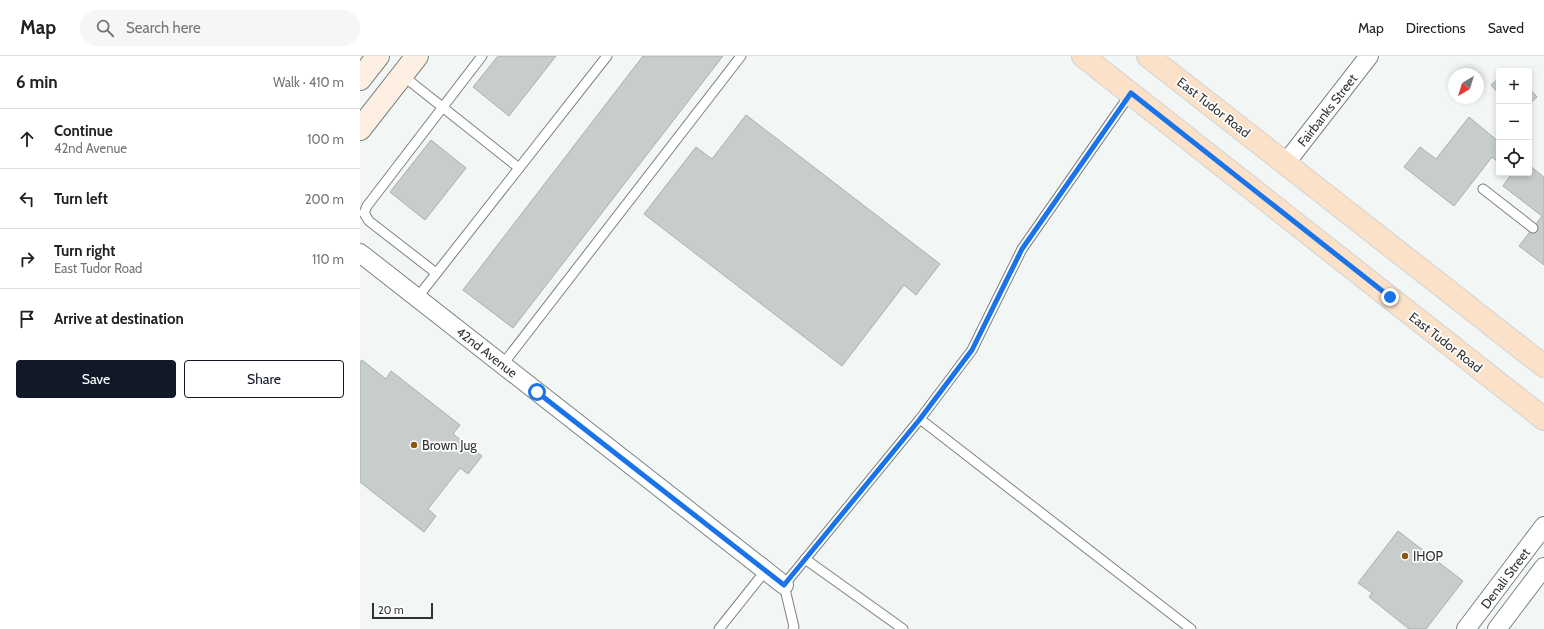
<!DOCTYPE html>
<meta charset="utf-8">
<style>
body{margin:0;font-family:Cabin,sans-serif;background:#f6f6f6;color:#222}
.controls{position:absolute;right:12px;top:12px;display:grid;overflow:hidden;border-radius:4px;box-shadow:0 2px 6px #0003}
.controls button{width:36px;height:36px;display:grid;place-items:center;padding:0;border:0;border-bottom:1px solid #e0e0e0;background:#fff;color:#222;font:20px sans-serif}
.compass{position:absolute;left:1088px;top:12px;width:36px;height:36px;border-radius:50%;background:#fff;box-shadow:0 2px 6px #0003;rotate:218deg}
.scale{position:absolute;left:12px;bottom:10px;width:61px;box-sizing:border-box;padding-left:4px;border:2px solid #313333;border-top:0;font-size:11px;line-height:14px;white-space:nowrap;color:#313333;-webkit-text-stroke:3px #fff;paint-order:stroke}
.stop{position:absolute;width:12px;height:12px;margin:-9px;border:3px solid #1a73e8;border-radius:50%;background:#fff}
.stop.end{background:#1a73e8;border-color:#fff;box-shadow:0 1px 4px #0008}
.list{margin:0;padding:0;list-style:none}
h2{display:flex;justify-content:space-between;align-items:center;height:52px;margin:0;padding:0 16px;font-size:17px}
h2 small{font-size:13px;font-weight:400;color:#767676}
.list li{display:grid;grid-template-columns:26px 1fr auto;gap:12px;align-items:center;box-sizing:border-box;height:60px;padding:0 16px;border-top:1px solid #e0e0e0}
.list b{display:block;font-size:15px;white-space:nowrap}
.list p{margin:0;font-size:13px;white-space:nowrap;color:#767676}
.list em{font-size:13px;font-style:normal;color:#767676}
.actions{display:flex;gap:8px;padding:12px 16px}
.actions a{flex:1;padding:9px 0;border:1px solid #111827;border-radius:4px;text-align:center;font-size:14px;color:#111827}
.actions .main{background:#111827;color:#fff}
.icon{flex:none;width:22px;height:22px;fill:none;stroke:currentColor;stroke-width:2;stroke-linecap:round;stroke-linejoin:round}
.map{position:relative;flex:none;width:1184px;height:573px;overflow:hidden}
header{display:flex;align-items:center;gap:24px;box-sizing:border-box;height:56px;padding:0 20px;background:#fff;border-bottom:1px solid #e0e0e0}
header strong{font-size:19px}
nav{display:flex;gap:22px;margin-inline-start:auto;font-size:14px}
.search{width:280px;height:36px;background:#f6f6f6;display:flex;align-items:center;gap:10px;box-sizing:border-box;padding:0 14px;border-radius:22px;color:#767676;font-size:15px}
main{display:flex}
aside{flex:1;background:#fff}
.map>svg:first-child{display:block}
.building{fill:#c7cccc;stroke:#aaafaf}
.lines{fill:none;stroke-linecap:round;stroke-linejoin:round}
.service-casing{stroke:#7d8281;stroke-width:11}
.minor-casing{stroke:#7d8281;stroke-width:20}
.secondary-casing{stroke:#7d8281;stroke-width:24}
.primary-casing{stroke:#d2d2d2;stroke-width:24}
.service{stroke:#fff;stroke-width:9}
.minor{stroke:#fff;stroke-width:18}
.secondary{stroke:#fdf0e3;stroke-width:22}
.primary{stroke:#fbe1c7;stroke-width:22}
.route{stroke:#1a73e8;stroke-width:5}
.poi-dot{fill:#8e570d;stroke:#fff;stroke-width:1.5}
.labels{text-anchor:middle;stroke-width:3.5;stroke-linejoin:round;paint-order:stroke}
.street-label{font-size:13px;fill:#313333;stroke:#fff}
.poi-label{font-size:13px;fill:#313333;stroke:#fff;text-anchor:start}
</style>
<header>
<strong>Map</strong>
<div class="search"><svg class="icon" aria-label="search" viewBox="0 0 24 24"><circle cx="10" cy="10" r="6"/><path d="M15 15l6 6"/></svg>Search here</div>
<nav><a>Map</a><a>Directions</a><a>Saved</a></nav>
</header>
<main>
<aside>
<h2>6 min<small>Walk · 410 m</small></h2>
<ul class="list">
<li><svg class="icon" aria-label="ahead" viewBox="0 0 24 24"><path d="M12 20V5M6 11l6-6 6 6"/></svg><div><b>Continue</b><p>42nd Avenue</p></div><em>100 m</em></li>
<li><svg class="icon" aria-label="left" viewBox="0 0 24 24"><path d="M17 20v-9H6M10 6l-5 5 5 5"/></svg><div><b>Turn left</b></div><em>200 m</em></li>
<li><svg class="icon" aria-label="right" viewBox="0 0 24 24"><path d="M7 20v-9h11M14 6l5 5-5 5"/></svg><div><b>Turn right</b><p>East Tudor Road</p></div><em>110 m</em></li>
<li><svg class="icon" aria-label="arrive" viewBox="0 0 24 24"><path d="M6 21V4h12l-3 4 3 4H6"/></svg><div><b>Arrive at destination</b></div></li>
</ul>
<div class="actions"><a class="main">Save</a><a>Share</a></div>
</aside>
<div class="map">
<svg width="1184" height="573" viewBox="0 0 1184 573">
<rect width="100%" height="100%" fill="#f2f7f6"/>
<g class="building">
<path d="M138,0H196L149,60L113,31Z"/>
<path d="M283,0H363L153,272L103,234Z"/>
<path d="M1139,22V38L1131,29Z"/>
<path d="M1169,32L1177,41L1169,48Z"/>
<path d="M386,59L580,208L556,239L544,229L482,310L284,158L336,91L352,103Z"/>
<path d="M1109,61L1139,86V107L1132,101L1094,150L1044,111L1060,91L1076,103Z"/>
<path d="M71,84L106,112L65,164L30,136Z"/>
<path d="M1169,109L1184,121V209L1159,190L1182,160L1143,130L1152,117H1169Z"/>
<path d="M2,304L26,323L31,315L100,369L93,378L122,400L108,418L100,412L68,453L76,460L64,476L0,426V306Z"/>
<path d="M1038,475L1103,525L1066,573H1049L1009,541L1012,537L998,527Z"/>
</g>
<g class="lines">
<g class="service-casing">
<g id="service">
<path d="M42,19L159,112"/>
<path d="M1123,133L1173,172"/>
<path d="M76,217L9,165L4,157L7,150L122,0"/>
<path d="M57,242L247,0"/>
<path d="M143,308L381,0"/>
<path d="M560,363L831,573"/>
<path d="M445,503L543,573"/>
<path d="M359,573L406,514"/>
<path d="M433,573L434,571L424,529L560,363L612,294L662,193L771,37"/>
</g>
</g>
<g class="minor-casing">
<g id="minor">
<path d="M925,108L1009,0"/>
<path d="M0,197L424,529"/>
<path d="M1106,573L1184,470"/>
<path d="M1137,573L1184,511"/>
</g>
</g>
<g class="secondary-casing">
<g id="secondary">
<path d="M0,23L18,0"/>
<path d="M0,73L57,0"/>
</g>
</g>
<g class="primary-casing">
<g id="primary">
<path d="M723,0L1184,363"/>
<path d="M788,0L1184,310"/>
</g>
</g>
<use href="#service" class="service"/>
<use href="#minor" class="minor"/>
<use href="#secondary" class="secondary"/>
<use href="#primary" class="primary"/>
</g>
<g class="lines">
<path class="route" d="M177,336L424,529L560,363L612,294L662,193L771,37L1030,241"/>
</g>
<g class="poi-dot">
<circle cx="54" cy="389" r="4"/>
<circle cx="1045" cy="500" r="4"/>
</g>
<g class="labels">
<g class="street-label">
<text transform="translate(854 51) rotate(38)" y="5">East Tudor Road</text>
<text transform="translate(967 54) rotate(-52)" y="5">Fairbanks Street</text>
<text transform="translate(1086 286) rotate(38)" y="5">East Tudor Road</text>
<text transform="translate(127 296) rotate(38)" y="5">42nd Avenue</text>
<text transform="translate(1145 522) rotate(-53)" y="5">Denali Street</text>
</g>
<g class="poi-label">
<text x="62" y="394">Brown Jug</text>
<text x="1053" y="505">IHOP</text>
</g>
</g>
</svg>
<div class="controls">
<button>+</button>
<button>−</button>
<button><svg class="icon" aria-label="locate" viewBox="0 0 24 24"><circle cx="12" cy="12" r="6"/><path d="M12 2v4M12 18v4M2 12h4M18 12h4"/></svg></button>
</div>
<svg class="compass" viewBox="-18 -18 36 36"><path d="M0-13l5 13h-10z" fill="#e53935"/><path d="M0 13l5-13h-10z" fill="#767676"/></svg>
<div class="scale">20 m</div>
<div class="stop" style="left:177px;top:336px"></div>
<div class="stop end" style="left:1030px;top:241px"></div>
</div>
</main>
